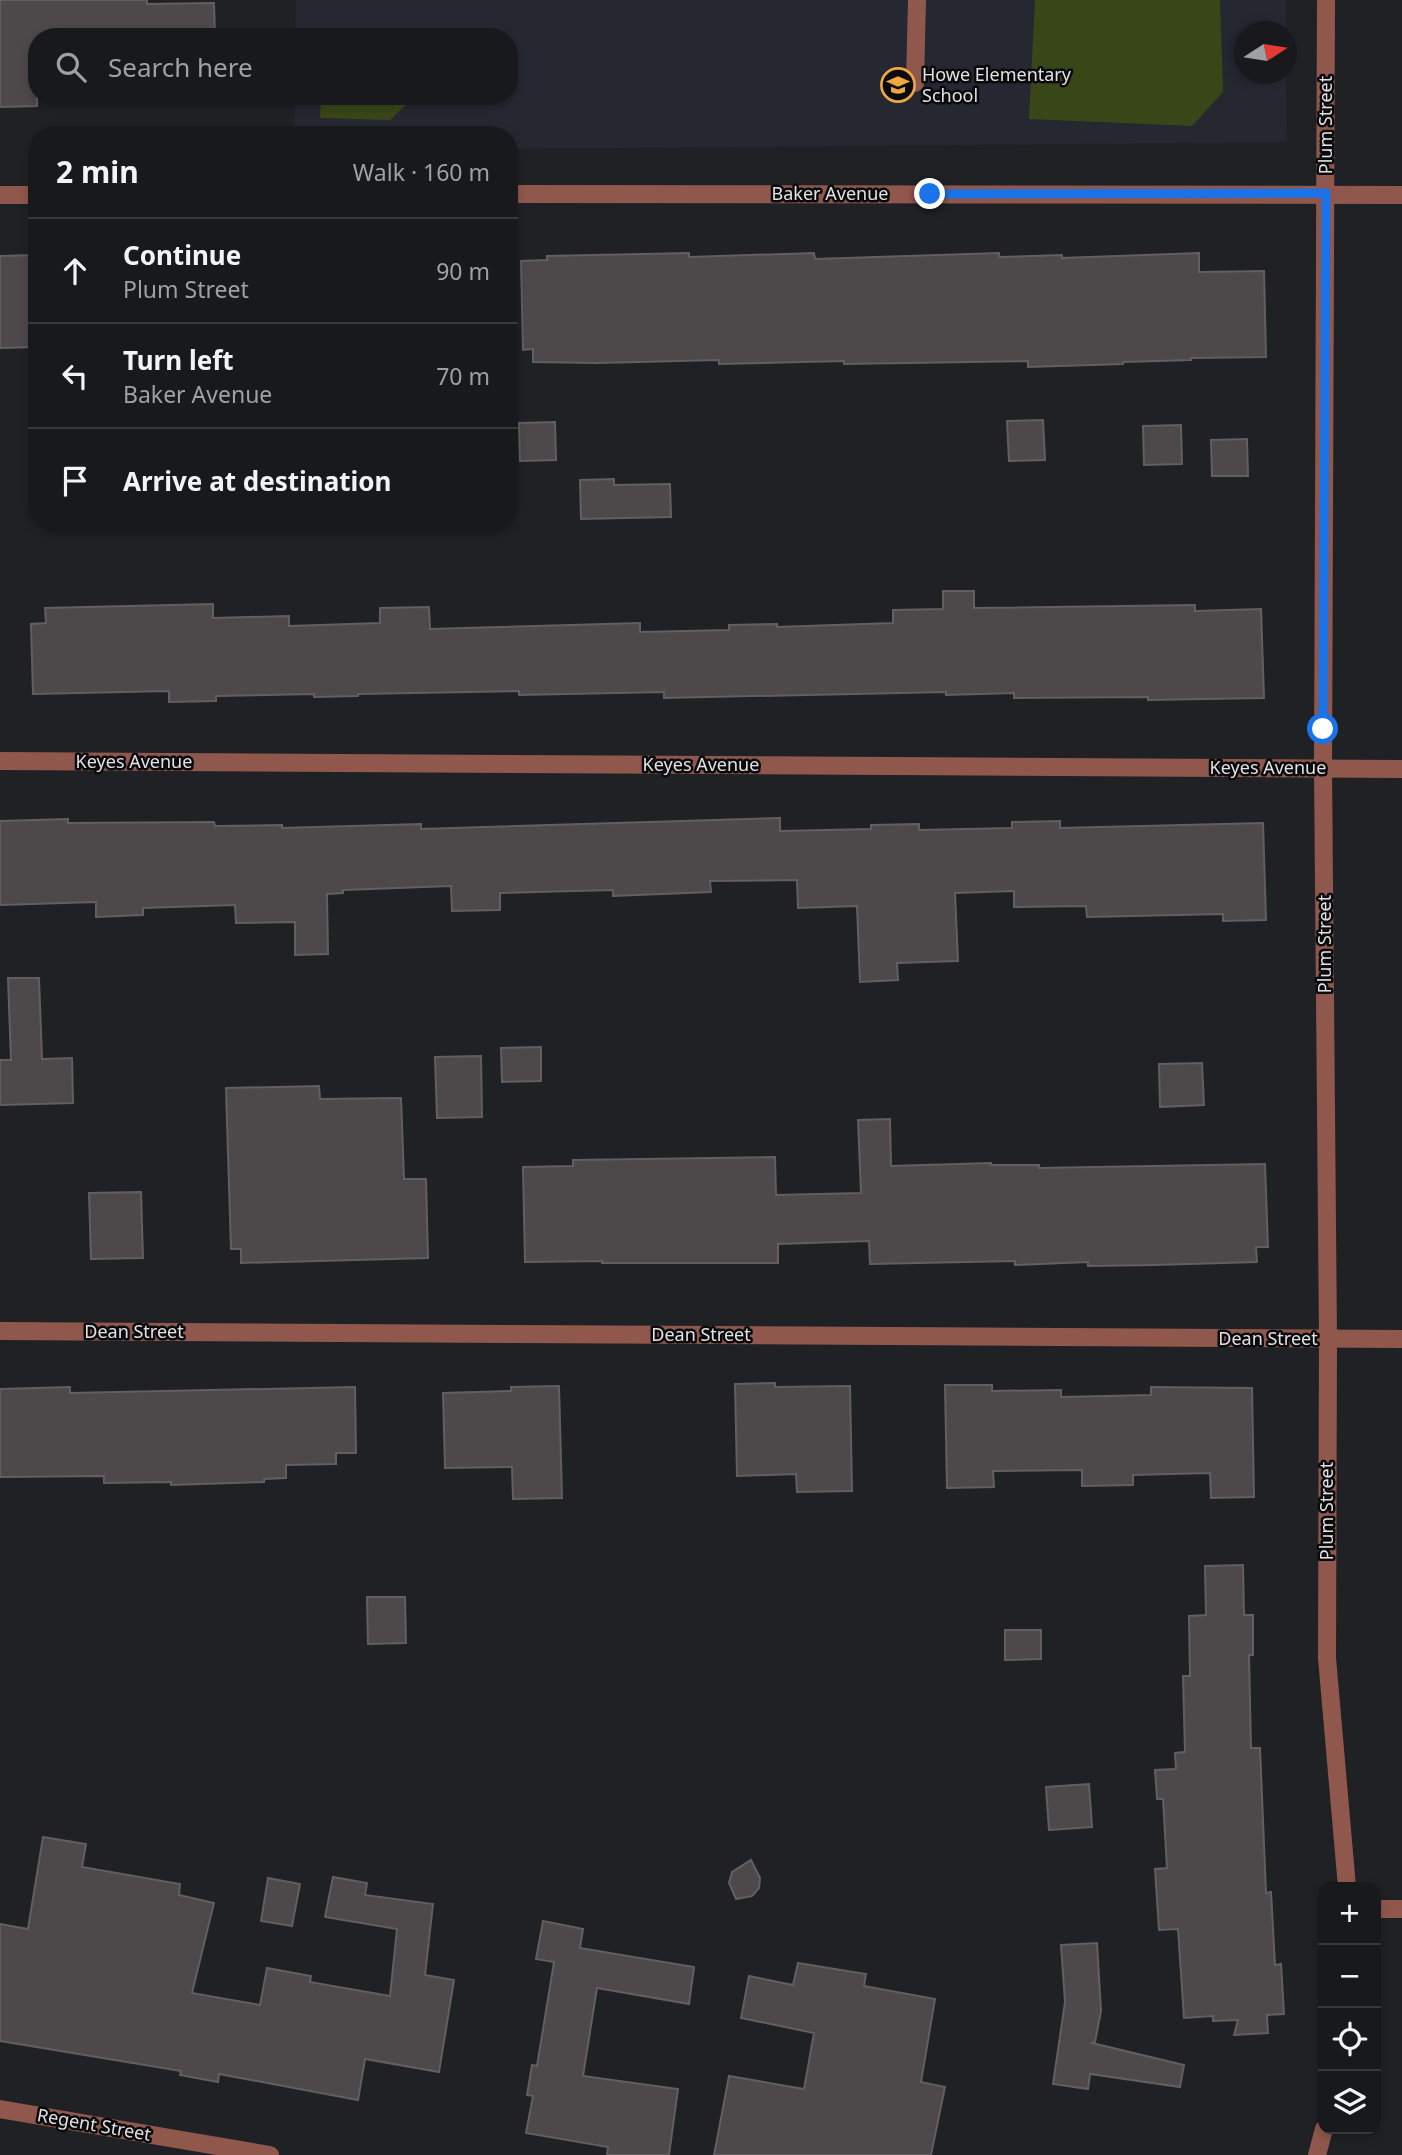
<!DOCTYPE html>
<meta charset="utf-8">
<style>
body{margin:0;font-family:"Noto Sans",sans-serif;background:#212225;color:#f1f3f6}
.controls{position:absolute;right:21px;bottom:21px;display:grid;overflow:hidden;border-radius:14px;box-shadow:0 4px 10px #0003}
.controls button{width:63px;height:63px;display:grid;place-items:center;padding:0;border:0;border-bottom:2px solid #36383b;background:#18191c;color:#f1f3f6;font:35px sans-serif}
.compass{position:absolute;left:1234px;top:21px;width:63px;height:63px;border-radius:50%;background:#18191c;box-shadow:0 4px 10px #0003;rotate:78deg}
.stop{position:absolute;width:21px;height:21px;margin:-16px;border:5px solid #1a73e8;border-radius:50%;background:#fff}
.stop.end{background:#1a73e8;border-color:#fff;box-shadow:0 2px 7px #0008}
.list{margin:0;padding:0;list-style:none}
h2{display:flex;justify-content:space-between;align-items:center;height:91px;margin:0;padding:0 28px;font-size:30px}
h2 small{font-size:23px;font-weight:400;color:#9fa0a3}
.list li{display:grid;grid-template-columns:46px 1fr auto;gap:21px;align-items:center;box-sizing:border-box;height:105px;padding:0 28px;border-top:2px solid #36383b}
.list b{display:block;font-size:26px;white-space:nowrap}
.list p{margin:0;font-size:23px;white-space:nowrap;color:#9fa0a3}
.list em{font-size:23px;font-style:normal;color:#9fa0a3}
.icon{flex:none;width:38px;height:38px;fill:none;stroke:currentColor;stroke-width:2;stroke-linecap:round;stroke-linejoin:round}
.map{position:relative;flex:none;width:1402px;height:2155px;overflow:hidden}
.search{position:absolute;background:#18191c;box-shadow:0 4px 10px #0003;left:28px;top:28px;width:490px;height:77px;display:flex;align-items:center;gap:18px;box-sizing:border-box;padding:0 24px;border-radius:28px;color:#9fa0a3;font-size:26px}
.panel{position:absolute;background:#18191c;box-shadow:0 4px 10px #0003;left:28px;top:126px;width:490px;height:406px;border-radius:28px}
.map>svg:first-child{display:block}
.built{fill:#252731}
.green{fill:#394718}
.building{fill:#4d484a;stroke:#635e60;stroke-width:2}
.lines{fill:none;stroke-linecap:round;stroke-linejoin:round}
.lane{stroke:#90584d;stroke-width:18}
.street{stroke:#90584d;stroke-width:18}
.route{stroke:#1a73e8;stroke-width:9}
.labels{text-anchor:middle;stroke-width:5;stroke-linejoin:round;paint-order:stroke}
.poi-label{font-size:18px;fill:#e2e2e5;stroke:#0a0a0c;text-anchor:start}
.street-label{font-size:18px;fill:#e2e2e5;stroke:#0a0a0c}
</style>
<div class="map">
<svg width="1402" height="2155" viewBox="0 0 1402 2155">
<rect width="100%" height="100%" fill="#202125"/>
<path class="built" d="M296,0H1286V31L1244,32V74H1286L1287,142L509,149V135H294L295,96H509V37H295Z"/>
<g class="green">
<path d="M1035,0H1220L1223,92L1192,126L1029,119Z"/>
<path d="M321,96H415L390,120L320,118Z"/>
</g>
<g class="building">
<path d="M0,0H147V4L214,3L215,37H37V106L0,107Z"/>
<path d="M689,253V257L814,253L815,259L999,253V257L1062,255V258L1199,253V272L1264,271L1266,357L1191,358V360L1123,362V364L1028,367V361L844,364V361L719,364V360L597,363L533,362V349L523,350L521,261L547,260V256Z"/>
<path d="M37,255V347L0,348V256Z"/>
<path d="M1043,420L1045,460L1009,461L1007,421Z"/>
<path d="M555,422L556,460L520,461L519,423Z"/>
<path d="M1181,425L1182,464L1144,465L1143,426Z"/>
<path d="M1247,439L1248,476H1212L1211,440Z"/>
<path d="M614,479V485L670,484L671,517L581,519L580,480Z"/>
<path d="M943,591H974V608L1195,605V611L1261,609L1264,698L1148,700V697L1014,698V693L946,695V692L664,698V692L519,695V691L358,694V696L314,697V694L216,696V701L169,702V691L33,694L31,624L46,623L45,608L213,604V618L289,616V626L380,623V608L429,607L430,629L640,623V632L729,630V625L777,624V627L893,623V610L943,609Z"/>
<path d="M780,818V831L871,829V825L919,824V830L1012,828V822L1060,821V828L1263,823L1266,920L1223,921V914L1087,917L1086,906L1014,907V891L955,893L958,961L897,963L898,980L860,982L857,906L798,908L797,880L710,881L711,892L613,896V890L500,893V910L452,911L451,886L343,890V893L327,894L328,954L295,955V922L236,923L235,905L143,908V915L96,917V902L0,905V821L68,819V823L214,822L215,826L282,825V828L421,824V829Z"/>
<path d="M8,978H39L42,1059L72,1058L73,1103L0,1105V1060H11Z"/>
<path d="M541,1047V1081L502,1082L501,1048Z"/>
<path d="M481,1056L482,1117L437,1118L435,1057Z"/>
<path d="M1202,1063L1204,1105L1160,1107L1159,1064Z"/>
<path d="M319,1086L320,1099L401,1098L404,1179H426L428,1258L241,1263V1249H231L226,1088Z"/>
<path d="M890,1119L891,1166L991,1163V1165H1039V1168L1265,1164L1268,1247H1256L1257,1262L1154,1265L1088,1266V1262L1015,1265V1261L870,1264L869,1241L778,1244V1263H602V1261L525,1262L523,1167L573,1166V1160L775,1157L776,1195L861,1193L858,1120Z"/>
<path d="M141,1192L143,1258L91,1259L89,1193Z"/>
<path d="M775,1383V1387L850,1386L852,1491L797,1492L796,1474L737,1476L735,1384Z"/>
<path d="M945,1385H992V1391L1061,1390V1397L1151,1395V1387L1252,1388L1254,1497L1211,1498L1210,1473L1133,1475V1485L1082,1486V1470L993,1471L994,1487L947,1488Z"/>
<path d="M559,1386L562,1498L513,1499L512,1467L445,1468L443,1393L511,1391V1387Z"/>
<path d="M70,1387V1393L355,1387L356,1453H336V1464L286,1465V1478L264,1479V1482L171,1485V1482L104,1483V1476L0,1477V1389Z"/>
<path d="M1243,1565L1244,1615H1253V1655H1249L1251,1748H1260L1266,1893L1271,1892L1275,1965L1281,1964L1284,2014L1267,2015L1268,2033L1234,2035L1238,2020L1213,2021V2016L1184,2018L1178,1929L1159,1930L1155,1869L1167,1868L1163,1799H1157L1155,1770L1176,1769L1175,1753L1185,1752L1183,1676H1190L1189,1616L1206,1615L1205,1566Z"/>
<path d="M367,1597H405L406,1643L368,1644Z"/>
<path d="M1005,1630H1041V1659L1005,1660Z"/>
<path d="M1089,1784L1092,1827L1049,1830L1046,1787Z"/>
<path d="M43,1837L86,1844L82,1867L180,1884L179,1895L214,1903L192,1993L260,2005L267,1968L311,1976L310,1982L390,1996L397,1929L325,1917L333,1877L367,1883L365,1895L433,1904L425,1975L454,1980L439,2072L365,2059L358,2100L219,2074L218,2082L180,2075L181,2071L0,2041V1924L28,1929Z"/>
<path d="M751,1860L760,1878L759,1888L752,1896L736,1899L729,1883L732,1872Z"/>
<path d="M268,1878L300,1884L292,1926L261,1921Z"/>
<path d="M543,1921L583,1929L580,1948L694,1967L689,2004L597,1988L583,2076L678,2089L669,2155H607L608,2147L526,2133L533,2096L527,2095L532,2065L537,2066L554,1962L536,1959Z"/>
<path d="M1097,1943L1101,2011L1095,2042L1092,2043L1184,2065L1180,2087L1090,2074L1088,2089L1053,2084L1065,2002L1061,1945Z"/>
<path d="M798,1963L866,1974L864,1986L935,1999L921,2082L945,2087L931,2155H714L729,2076L804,2089L814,2033L741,2018L749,1976L793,1985Z"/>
</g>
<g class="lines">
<path class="lane" d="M915,83L917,0"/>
<g class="street">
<path d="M1326,0L1323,768L1328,1339L1327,1658L1347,1887"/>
<path d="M509,194L1402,195"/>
<path d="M0,195H37"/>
<path d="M0,761L1402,769"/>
<path d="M0,1331L1402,1339"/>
<path d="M1376,1909H1402"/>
<path d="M0,2109L270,2155"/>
<path d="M1317,2155L1324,2129"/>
</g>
</g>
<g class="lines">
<path class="route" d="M930,194L1326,193L1323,729"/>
</g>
<defs>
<g id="school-ring" transform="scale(1.75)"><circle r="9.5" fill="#0a0a0c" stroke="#efa73e" stroke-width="1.5"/><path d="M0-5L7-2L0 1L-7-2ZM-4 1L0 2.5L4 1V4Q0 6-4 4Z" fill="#efa73e"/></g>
</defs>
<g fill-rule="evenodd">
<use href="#school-ring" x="898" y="85"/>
</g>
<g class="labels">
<g class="poi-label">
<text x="922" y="81">Howe Elementary<tspan x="922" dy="21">School</tspan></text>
</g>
<g class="street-label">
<text transform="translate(1326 125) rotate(-90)" y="6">Plum Street</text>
<text x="830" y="200">Baker Avenue</text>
<text x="134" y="768">Keyes Avenue</text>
<text x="701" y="771">Keyes Avenue</text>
<text x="1268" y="774">Keyes Avenue</text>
<text transform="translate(1325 944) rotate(-90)" y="6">Plum Street</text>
<text x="134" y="1338">Dean Street</text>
<text x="701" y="1341">Dean Street</text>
<text x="1268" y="1345">Dean Street</text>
<text transform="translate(1327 1511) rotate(-90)" y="6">Plum Street</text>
<text transform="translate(94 2125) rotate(10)" y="6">Regent Street</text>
</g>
</g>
</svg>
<div class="controls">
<button>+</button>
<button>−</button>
<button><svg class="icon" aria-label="locate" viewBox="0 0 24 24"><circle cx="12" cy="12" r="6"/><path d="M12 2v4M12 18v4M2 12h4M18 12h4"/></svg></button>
<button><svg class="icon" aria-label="layers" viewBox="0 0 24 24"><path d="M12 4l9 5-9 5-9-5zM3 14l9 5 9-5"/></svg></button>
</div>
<svg class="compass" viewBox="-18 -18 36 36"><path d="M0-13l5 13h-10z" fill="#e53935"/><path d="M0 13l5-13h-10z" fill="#9fa0a3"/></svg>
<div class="stop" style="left:1323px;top:729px"></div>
<div class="stop end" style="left:930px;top:194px"></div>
<div class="search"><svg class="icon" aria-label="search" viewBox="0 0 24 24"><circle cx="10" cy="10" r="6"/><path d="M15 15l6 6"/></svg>Search here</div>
<section class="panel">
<h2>2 min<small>Walk · 160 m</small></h2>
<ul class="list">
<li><svg class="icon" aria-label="ahead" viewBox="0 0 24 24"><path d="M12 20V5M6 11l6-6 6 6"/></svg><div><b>Continue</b><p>Plum Street</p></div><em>90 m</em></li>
<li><svg class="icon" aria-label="left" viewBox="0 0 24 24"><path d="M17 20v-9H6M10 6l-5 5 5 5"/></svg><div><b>Turn left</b><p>Baker Avenue</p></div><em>70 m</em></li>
<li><svg class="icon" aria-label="arrive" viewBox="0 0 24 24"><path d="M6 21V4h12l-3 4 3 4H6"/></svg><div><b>Arrive at destination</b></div></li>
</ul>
</section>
</div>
